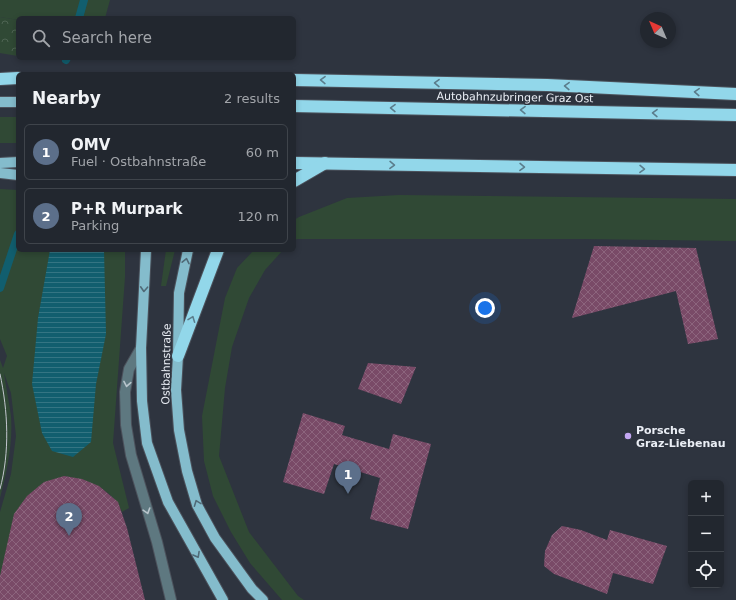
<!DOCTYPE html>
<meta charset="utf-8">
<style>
body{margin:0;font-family:"DejaVu Sans",sans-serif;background:#2a2f37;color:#f1f3f6}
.controls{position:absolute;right:12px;bottom:12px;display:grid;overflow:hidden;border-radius:6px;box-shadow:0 2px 6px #0003}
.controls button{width:36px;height:36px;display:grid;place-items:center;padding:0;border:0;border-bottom:1px solid #3f444b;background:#22272f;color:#f1f3f6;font:20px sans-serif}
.compass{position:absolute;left:640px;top:12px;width:36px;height:36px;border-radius:50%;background:#22272f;box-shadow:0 2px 6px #0003;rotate:316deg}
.you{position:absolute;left:485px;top:308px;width:14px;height:14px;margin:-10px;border:3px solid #fff;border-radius:50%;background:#1a73e8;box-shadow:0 0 0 6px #1a73e833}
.badge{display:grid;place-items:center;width:26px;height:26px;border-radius:50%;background:#95b2f1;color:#fff;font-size:13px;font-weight:700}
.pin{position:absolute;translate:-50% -33px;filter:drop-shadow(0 1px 2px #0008)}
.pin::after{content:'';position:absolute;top:21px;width:14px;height:12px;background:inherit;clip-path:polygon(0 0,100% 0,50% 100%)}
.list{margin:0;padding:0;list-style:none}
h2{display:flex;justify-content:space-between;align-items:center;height:52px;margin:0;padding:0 16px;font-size:17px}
h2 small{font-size:13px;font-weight:400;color:#a2a5aa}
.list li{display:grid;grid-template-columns:26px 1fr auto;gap:12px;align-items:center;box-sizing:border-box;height:56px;margin:0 8px 8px;padding:0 8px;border:1px solid #3f444b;border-radius:6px}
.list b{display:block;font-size:15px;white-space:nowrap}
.list p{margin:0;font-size:13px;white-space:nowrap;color:#a2a5aa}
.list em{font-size:13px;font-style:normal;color:#a2a5aa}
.icon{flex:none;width:22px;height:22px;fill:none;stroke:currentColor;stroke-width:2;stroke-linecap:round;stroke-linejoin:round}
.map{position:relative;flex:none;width:736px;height:600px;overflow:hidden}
.search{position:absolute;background:#22272f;box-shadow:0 2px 6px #0003;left:16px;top:16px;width:280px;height:44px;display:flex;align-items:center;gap:10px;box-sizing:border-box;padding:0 14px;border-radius:6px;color:#a2a5aa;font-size:15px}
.panel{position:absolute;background:#22272f;box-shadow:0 2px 6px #0003;left:16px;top:72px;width:280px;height:180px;border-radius:6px}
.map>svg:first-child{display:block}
.grass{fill:#304935}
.forest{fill:url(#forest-crowns)}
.water{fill:url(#water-rules)}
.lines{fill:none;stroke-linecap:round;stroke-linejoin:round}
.stream{stroke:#115e6e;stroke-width:8}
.building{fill:url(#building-cross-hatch)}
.minor-casing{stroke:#4c525c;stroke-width:12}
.major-casing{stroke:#4c525c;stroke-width:12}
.highway-casing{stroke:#4c525c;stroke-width:14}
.minor{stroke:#5e7880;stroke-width:10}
.major{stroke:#84bccc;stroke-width:10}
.highway{stroke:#92d7ea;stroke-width:12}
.tram{stroke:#c3c7cf;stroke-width:1}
.oneway{stroke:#5b7d8c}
.oneway2{stroke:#506a77}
.oneway3{stroke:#b9c5cc}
.poi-dot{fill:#c3a7f2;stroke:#2e343f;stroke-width:1.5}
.labels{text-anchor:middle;stroke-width:3;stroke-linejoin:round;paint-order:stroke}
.street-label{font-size:11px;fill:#eaeef5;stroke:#2e343f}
.poi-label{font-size:11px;font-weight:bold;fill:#eaeef5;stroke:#2e343f;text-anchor:start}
</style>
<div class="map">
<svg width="736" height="600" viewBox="0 0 736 600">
<defs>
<pattern id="forest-crowns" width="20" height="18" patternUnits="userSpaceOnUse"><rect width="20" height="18" fill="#304935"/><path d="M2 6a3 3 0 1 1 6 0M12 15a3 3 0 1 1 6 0" fill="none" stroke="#4e6453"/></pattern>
<pattern id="water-rules" width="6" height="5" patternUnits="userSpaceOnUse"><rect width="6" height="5" fill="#115e6e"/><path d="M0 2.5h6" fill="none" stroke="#347583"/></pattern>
<pattern id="building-cross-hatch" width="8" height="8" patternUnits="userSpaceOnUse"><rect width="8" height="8" fill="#794a67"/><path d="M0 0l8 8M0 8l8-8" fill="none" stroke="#8c647d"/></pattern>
</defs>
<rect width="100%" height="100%" fill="#2e343f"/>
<g class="grass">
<path d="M0,0H110L105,18H18V20L0,17Z"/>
<rect x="0" y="117" width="18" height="26"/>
<path d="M0,189L18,190V250H125V277L113,443L129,508L122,512C112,488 88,480 64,476L0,576V512L11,474L16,436L11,393L4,373C6,387 9,402 11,416C13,444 7,471 0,498V360L3,368L7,356L0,339Z"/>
<path d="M399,195L736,199V241L583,239H297L294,241V220L299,217L347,198Z"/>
<path d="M166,250H175L166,286H161Z"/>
<path d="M254,250H283L265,270L249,298L232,347L225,388L219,456L249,532L298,596L304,600H282L250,563L231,532L213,496L204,461L202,416L225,298L237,268Z"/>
</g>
<path class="forest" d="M0,17L18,20V56L0,53Z"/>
<path class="water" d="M50,250H104L106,334L96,384L91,442L73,457L52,451L42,433L32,384L38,318Z"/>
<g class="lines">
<g class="stream">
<path d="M79,18L84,0"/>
<path d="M66,60L67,58"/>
<path d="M0,288L18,234"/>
</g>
</g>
<g class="building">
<path d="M594,246L696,248L718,339L688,344L676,291L572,318Z"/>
<path d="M368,363L416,367L401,404L358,389Z"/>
<path d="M303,413L345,426L342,435L389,449L393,434L431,444L408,529L370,519L380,478L334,464L324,494L283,482Z"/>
<path d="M64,476L82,479L99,486L118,502L127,528L145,600H0V576L14,514L27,496L44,482Z"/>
<path d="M562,526L581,530L607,540L610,530L667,546L653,584L613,573L607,594L554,574L544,566L545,551L552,535Z"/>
</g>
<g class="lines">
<g class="minor-casing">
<path id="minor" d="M141,348L129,369L125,392L126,425L131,455L157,542L171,600"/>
</g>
<g class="major-casing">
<g id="major">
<path d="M0,102H18"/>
<path d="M0,163L18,162"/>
<path d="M0,173L18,175"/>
<path d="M146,250L141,348L142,401L147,443L168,502L223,600"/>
<path d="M188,250L179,293L178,356L176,390L179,430L187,471L197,505L215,538L252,589L263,600"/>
</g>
</g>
<g class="highway-casing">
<g id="highway">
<path d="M0,79L18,78"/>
<path d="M294,80L547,85L736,94"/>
<path d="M294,106L736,115"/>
<path d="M294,163L736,170"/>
<path d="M294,181L325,163"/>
<path d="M178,356L218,250"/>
</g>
</g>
<use href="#minor" class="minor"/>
<use href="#major" class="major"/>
<use href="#highway" class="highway"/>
<path class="tram" d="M0,374C8,411 10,452 0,489"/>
</g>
<defs><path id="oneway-chevron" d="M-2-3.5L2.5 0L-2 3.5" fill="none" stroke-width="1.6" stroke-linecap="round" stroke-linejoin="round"/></defs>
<g class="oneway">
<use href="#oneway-chevron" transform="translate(323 80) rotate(-179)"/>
<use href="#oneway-chevron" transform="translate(437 83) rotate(-179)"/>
<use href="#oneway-chevron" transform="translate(567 86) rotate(-178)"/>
<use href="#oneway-chevron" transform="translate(697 92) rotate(-177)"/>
<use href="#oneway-chevron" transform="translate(393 108) rotate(-179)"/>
<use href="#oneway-chevron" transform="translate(523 110) rotate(-179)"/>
<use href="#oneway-chevron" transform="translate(655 113) rotate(-179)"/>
<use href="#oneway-chevron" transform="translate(392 165) rotate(1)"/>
<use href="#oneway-chevron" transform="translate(522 167) rotate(1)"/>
<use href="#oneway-chevron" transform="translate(642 169) rotate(1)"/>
<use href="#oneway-chevron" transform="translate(192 319) rotate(-69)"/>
</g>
<g class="oneway2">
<use href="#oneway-chevron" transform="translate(186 261) rotate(-78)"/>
<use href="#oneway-chevron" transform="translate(144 289) rotate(93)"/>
<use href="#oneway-chevron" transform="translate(197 503) rotate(-111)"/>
<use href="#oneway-chevron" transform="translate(197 555) rotate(61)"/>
</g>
<g class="oneway3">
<use href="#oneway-chevron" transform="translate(127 384) rotate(100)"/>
<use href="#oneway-chevron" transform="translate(147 511) rotate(73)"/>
</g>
<circle class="poi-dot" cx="628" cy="436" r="4"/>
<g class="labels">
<g class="street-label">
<text transform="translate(515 97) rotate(1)" y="4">Autobahnzubringer Graz Ost</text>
<text transform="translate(166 364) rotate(-89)" y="4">Ostbahnstraße</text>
</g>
<g class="poi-label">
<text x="636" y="434">Porsche<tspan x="636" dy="13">Graz-Liebenau</tspan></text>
</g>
</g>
</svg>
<div class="controls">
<button>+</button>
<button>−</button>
<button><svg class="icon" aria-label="locate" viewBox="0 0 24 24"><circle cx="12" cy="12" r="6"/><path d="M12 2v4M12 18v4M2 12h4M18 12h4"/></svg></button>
</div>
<svg class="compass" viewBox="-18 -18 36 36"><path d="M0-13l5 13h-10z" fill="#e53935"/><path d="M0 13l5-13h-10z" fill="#a2a5aa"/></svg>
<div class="you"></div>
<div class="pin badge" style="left:348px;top:494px;background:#5c6f8a">1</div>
<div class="pin badge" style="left:69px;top:536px;background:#5c6f8a">2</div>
<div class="search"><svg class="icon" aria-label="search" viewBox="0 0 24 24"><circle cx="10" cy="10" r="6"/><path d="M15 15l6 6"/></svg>Search here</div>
<section class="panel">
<h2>Nearby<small>2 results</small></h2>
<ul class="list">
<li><span class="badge" style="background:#5c6f8a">1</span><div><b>OMV</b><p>Fuel · Ostbahnstraße</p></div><em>60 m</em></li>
<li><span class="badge" style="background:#5c6f8a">2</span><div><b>P+R Murpark</b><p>Parking</p></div><em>120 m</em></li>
</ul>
</section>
</div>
